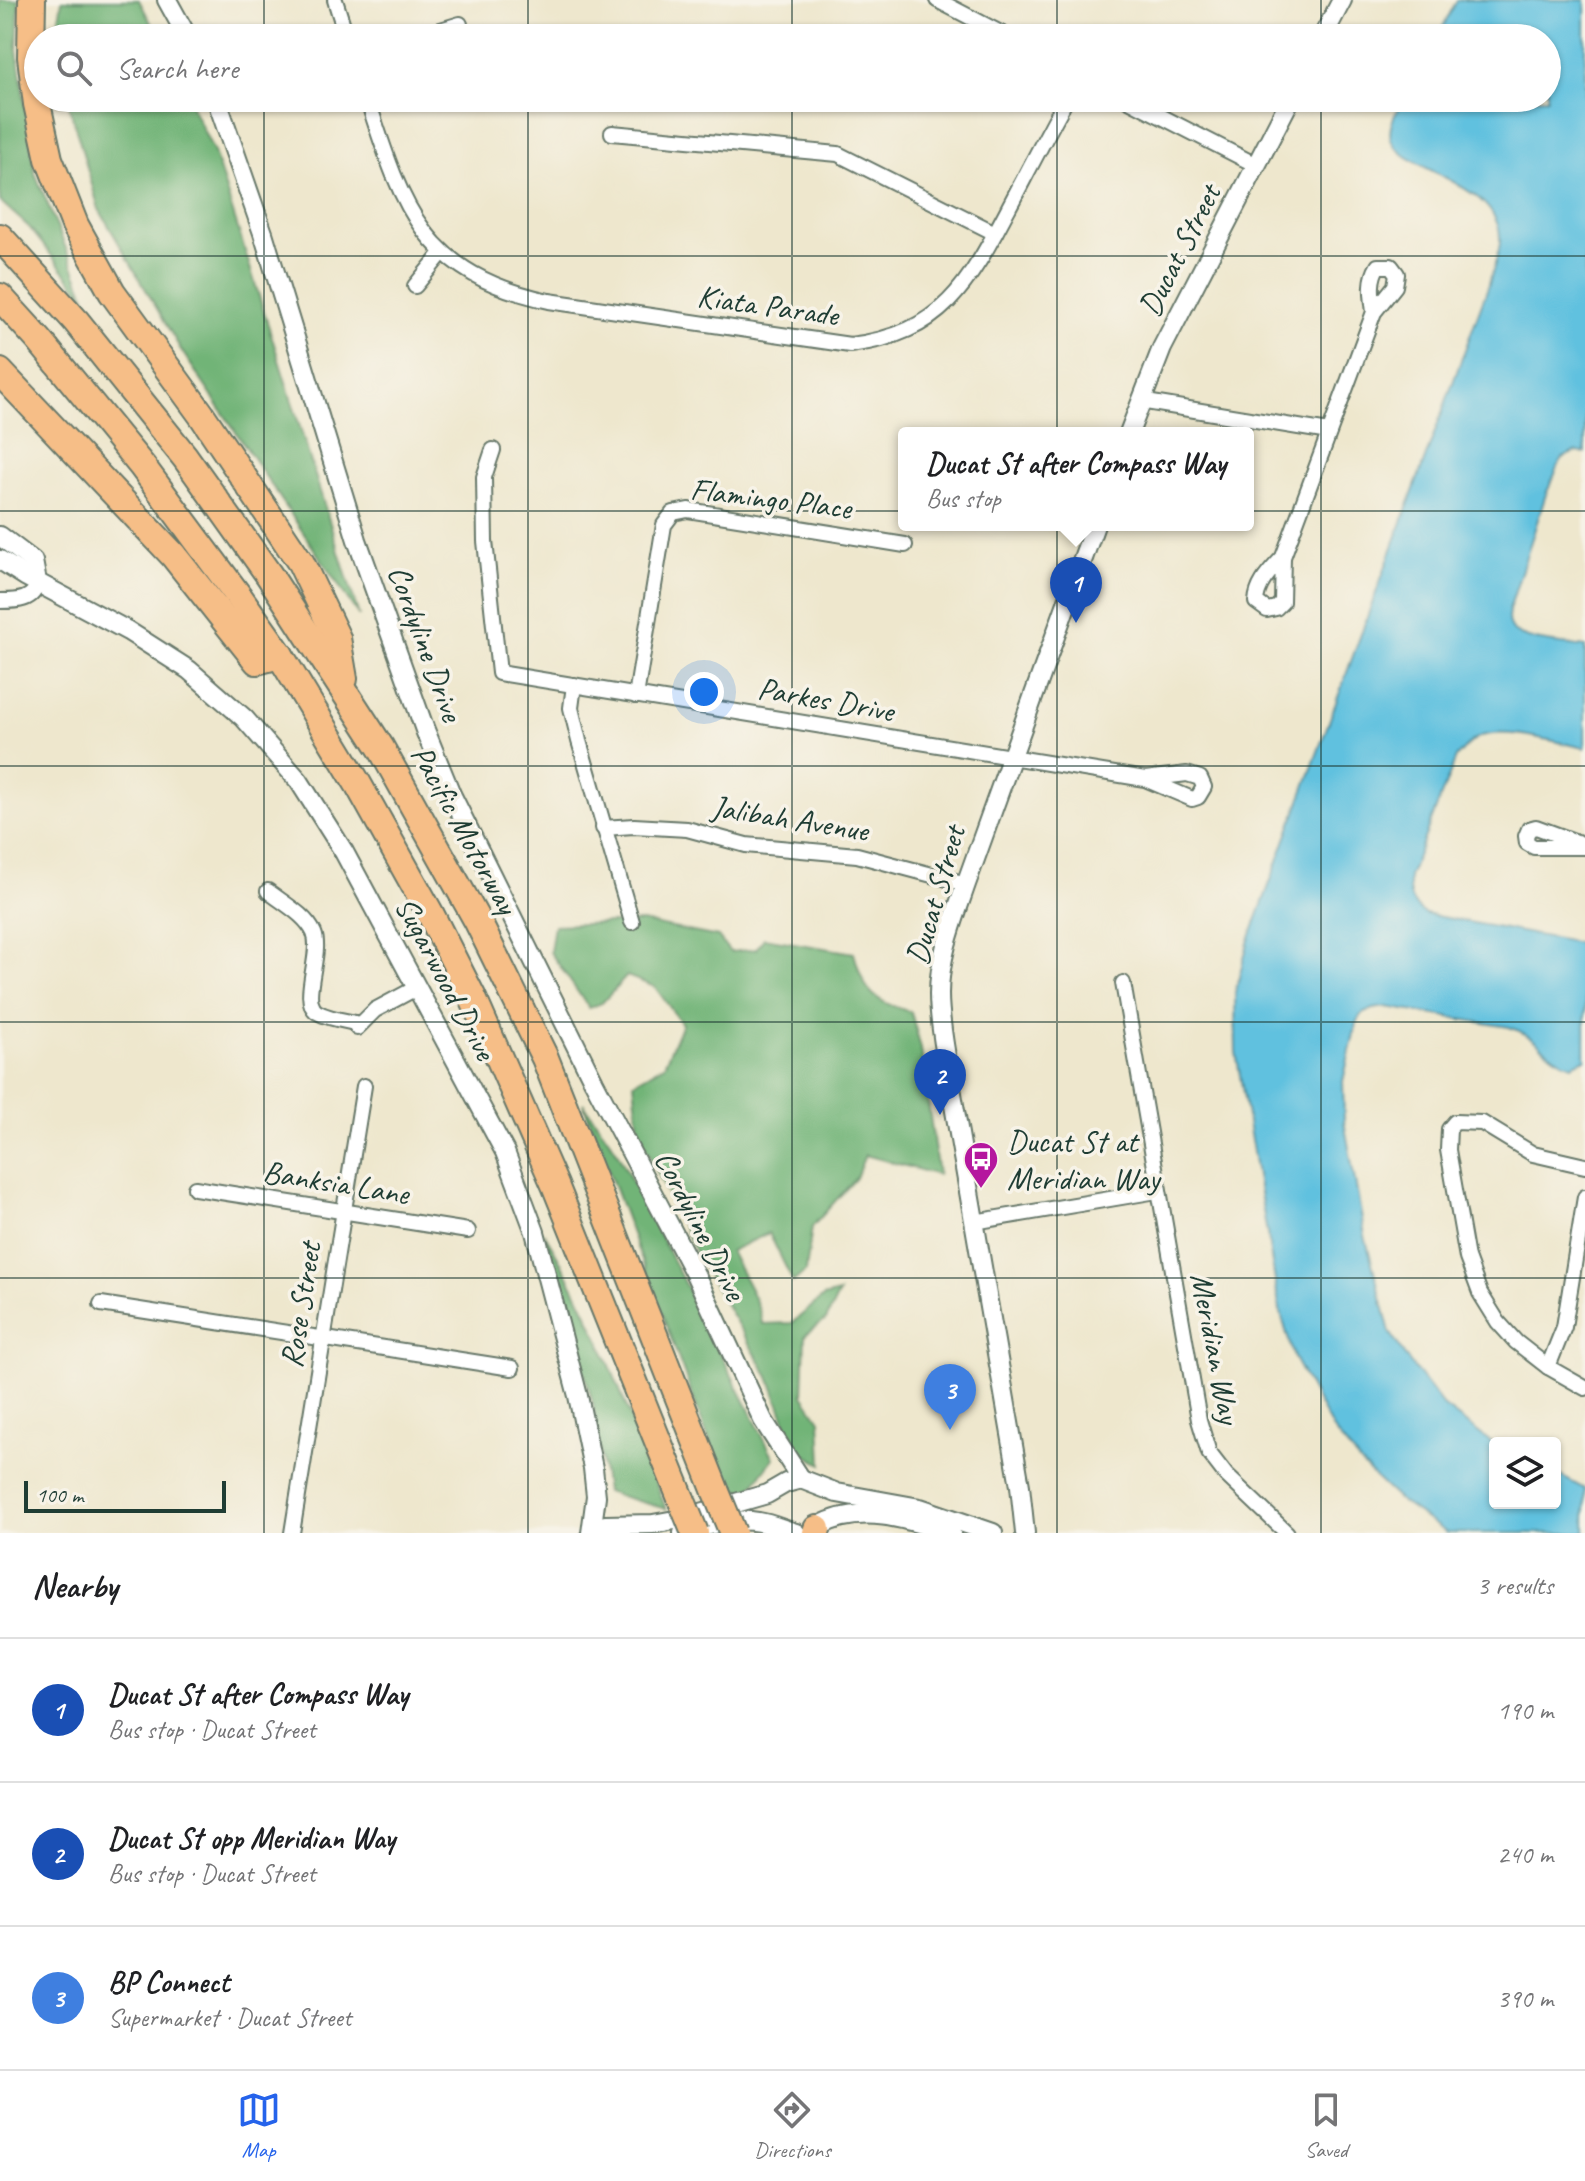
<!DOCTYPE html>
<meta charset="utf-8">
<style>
body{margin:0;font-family:Caveat,sans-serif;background:#f2f2f2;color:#202124}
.controls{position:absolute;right:24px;bottom:24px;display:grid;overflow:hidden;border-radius:8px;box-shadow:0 2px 6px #0004}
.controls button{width:72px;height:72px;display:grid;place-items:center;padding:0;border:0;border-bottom:2px solid #e0e0e0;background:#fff;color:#202124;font:40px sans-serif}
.scale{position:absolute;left:24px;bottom:20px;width:202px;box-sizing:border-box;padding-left:8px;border:4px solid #1f3d34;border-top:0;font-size:22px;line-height:28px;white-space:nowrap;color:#1f3d34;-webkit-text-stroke:6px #f7f3e8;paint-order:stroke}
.you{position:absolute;left:704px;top:692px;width:28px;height:28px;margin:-20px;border:6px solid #fff;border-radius:50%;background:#1a73e8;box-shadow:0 0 0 12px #1a73e833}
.badge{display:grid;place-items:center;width:52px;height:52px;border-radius:50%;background:#2563eb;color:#fff;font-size:26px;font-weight:700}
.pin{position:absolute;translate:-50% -66px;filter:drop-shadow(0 2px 4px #0008)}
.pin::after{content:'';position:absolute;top:42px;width:28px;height:24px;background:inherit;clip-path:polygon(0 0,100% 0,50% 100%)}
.popup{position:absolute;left:898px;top:427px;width:356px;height:104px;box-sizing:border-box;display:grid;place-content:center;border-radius:8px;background:#fff;filter:drop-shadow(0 2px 6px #0005);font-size:26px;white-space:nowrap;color:#757577}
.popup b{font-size:30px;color:#202124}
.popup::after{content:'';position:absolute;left:50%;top:100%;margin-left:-16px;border:16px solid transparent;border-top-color:#fff}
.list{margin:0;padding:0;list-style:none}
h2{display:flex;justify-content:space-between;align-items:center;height:104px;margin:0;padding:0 32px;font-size:34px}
h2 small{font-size:26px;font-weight:400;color:#757577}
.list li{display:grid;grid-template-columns:52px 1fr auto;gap:24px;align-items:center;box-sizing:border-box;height:144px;padding:0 32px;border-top:2px solid #e0e0e0}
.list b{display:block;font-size:30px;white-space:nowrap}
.list p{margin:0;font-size:26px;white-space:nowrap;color:#757577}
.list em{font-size:26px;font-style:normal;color:#757577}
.icon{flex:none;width:44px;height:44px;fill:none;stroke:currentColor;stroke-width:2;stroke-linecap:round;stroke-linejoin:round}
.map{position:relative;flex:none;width:1585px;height:1533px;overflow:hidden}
.search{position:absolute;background:#fff;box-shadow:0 2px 6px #0004;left:24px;right:24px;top:24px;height:88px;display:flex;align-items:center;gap:20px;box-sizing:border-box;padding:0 28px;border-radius:44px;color:#757577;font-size:30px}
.sheet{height:536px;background:#fff}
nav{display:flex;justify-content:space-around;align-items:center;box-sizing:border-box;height:112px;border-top:2px solid #e0e0e0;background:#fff;font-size:22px;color:#757577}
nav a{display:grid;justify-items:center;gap:4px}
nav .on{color:#2563eb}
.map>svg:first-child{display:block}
.forest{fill:#71b477;stroke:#487856;stroke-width:2}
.water{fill:#61c1df;stroke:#407f8a;stroke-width:2}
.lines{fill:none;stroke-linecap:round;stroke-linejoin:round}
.minor-casing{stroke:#67786a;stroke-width:18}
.tertiary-casing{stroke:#67786a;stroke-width:22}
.motorway-casing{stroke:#67786a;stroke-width:30}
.minor{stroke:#fff;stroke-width:14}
.tertiary{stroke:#fff;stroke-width:18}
.motorway{stroke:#f6be87;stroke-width:26}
.motorway-bridge-casing{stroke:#67786a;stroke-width:30;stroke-linecap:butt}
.motorway-bridge{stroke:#f6be87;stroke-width:26}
.grid{fill:none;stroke:#1f3d34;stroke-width:2;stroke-opacity:0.55}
.labels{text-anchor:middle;stroke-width:7;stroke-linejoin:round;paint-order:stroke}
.street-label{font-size:32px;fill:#1f3d34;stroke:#f7f3e8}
.poi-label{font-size:32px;fill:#1f3d34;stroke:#f7f3e8;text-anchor:start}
</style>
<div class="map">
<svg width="1585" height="1533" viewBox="0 0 1585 1533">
<rect width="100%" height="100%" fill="#f7f3e8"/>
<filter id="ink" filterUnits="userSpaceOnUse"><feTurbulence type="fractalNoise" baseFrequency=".0125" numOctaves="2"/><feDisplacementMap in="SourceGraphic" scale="16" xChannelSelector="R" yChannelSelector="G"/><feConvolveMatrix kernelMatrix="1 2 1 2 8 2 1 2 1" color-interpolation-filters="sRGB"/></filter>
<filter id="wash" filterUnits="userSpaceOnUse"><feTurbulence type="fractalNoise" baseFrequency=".006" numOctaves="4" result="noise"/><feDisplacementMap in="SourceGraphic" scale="32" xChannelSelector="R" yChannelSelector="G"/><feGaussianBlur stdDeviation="1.8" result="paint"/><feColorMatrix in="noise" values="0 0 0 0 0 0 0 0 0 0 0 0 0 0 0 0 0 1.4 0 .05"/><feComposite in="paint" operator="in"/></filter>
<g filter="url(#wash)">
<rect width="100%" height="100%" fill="#eee7cd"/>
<g class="forest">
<path d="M0,0H19L17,50L35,173L87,300L29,227L0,201Z"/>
<path d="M62,0H139L159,38H56Z"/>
<path d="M67,98H188L214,152L359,616L181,350L99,209Z"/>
<path d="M642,922L718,937L730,952L756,949L764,938L854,953C865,993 871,1000 911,1012L921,1049L938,1175L865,1155L856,1178L812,1227L806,1271L793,1282L769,1233L730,1251C740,1273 761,1303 762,1324L792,1323L823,1297L839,1293L826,1320L805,1335L803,1395L820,1420L822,1464L796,1450L769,1377L697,1256L639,1133L634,1082L664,1065L682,1024L655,987L627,976L602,1003L589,1008L550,952L554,925Z"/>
<path d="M583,1103L615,1148L774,1458L748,1492L727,1488Z"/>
<path d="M544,1233C596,1318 630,1416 666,1509L606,1492L593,1403Z"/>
</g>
<path class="water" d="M1457,0H1585V453L1575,452L1562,458L1546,494L1509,610C1508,617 1507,623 1511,629C1522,642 1567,644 1585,647V748C1558,743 1504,726 1479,737C1470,741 1462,751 1456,758L1409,877C1408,894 1410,904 1425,914L1585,944V1059L1572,1065C1545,1056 1538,1036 1509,1027L1386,1007L1373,1009L1362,1014L1356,1025L1343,1081L1344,1121L1365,1236L1390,1332L1405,1356L1443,1406L1495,1445V1503H1555V1473L1585,1489V1533H1447L1400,1501L1362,1465L1333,1430L1294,1358L1280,1310L1236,1052L1235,992L1248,943L1489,284C1492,271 1499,255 1500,242C1503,182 1402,172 1391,139C1387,126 1398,109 1404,98H1547V38H1437Z"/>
</g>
<g filter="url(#ink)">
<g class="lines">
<g class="minor-casing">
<g id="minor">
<path d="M335,0L347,38"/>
<path d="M937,0L1010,38"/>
<path d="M414,38L460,24"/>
<path d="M367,98C403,209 423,274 549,301L850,345C943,334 969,283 1009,207C1028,171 1047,134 1067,98"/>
<path d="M1125,98L1256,165"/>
<path d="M612,133L838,154L995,233"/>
<path d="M415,286L442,253"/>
<path d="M1140,401L1329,432"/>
<path d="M493,450L484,477L485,541L499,673L1145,779L1187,774L1200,778L1204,787L1198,797L1192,799L1145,779"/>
<path d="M1283,557C1271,571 1257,583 1256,602L1267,610L1276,608L1282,602L1283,557L1374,312L1395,286L1397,274L1391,266H1378C1369,280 1372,296 1374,312"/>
<path d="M0,601C16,601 35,601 37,582"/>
<path d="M574,685L571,708L579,741L632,922"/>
<path d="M636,696L664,525L673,513L688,510L905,545"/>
<path d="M603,828L634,826L687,829L746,845L857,855L966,884"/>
<path d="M1585,845L1536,827L1529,829L1526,836L1527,843L1534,847H1585"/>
<path d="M268,891C283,903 306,915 314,933C323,954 299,1000 317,1012C329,1019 347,1021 360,1024"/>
<path d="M1123,983L1199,1420L1209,1453L1226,1475L1287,1533"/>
<path d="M357,1028L375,1010L418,987"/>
<path d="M1585,1166L1533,1154L1482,1123L1455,1122L1449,1129L1448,1150L1467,1258L1480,1293L1498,1322L1516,1342L1548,1367L1585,1388"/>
<path d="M195,1188L468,1231"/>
<path d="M974,1222L1157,1191"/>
<path d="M101,1304L512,1368"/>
<path d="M1548,1367L1564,1327L1585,1197"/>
<path d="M292,1533L364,1086"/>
</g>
</g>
<g class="tertiary-casing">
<g id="tertiary">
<path d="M167,0L188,38"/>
<path d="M1322,38L1342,0"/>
<path d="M216,98L263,233L357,540L425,730L451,794L594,1082L696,1276L763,1420L801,1479"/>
<path d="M1129,433L1162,348L1291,98"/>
<path d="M0,536L33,561L37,582"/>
<path d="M0,560L25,576L128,631L189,670L244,718L299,781L344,852L505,1152L535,1232L578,1396L593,1468L596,1496L591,1533"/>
<path d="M819,1526C861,1503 908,1519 951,1533"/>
<path d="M593,1533L605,1525L653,1524L680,1519L767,1494L786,1483L801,1479L837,1493L920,1508L993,1533"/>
<path d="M683,1533C707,1525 733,1517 759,1522C772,1524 784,1530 796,1533"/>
<path d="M1025,1533L1020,1486L950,1082C946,1053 939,1023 939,994C939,956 954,919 966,884L1095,525"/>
</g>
</g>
<g class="motorway-casing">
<g id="motorway">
<path d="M32,0L31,57L37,104L49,159L75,225L112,292L201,414L301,563L337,638L344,679"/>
<path d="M0,237L76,321L185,457L269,575L381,748L478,922L545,1058L716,1492"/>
<path d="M0,297L39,340L142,466L237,594L280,655L358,784L430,913L472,996L555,1185L682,1501"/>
<path d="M0,372L173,555L257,661L280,655"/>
<path d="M816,1533L817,1529"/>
</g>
</g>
<use href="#minor" class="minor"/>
<use href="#tertiary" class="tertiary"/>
<use href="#motorway" class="motorway"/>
<g class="motorway-bridge-casing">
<g id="motorway-bridge">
<path d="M716,1492L733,1533"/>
<path d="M682,1501L695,1533"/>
</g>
</g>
<use href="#motorway-bridge" class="motorway-bridge"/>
</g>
</g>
<path class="grid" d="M264,0V38M528,0V38M792,0V38M1057,0V38M1321,0V38M264,98V1533M528,98V1533M792,98V1533M1057,98V1533M1321,98V1533M0,256H1585M0,511H1585M0,766H1585M0,1022H1585M0,1278H1585"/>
<defs>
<g id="bus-pin" transform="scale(1.8)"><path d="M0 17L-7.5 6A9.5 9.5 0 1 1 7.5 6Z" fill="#b5179e" stroke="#f7f3e8"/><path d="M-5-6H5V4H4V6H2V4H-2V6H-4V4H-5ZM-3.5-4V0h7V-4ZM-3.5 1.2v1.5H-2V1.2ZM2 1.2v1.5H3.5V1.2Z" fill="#fff"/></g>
</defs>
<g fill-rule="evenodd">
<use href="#bus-pin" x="981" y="1159"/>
</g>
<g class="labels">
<g class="street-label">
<text transform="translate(1179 250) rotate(-63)" y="11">Ducat Street</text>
<text transform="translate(768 305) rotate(8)" y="11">Kiata Parade</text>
<text transform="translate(771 498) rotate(7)" y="11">Flamingo Place</text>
<text transform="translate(426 643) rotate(70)" y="11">Cordyline Drive</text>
<text transform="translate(826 699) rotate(10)" y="11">Parkes Drive</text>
<text transform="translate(790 818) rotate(9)" y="11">Jalibah Avenue</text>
<text transform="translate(465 829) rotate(61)" y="11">Pacific Motorway</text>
<text transform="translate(935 895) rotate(-74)" y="11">Ducat Street</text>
<text transform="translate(446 978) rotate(62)" y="11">Sugarwood Drive</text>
<text transform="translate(336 1182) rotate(9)" y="11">Banksia Lane</text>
<text transform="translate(701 1225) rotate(63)" y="11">Cordyline Drive</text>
<text transform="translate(300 1305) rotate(-81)" y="11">Rose Street</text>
<text transform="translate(1216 1348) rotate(79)" y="11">Meridian Way</text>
</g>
<g class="poi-label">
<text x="1007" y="1152">Ducat St at<tspan x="1007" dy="37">Meridian Way</tspan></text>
</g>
</g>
</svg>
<div class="controls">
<button><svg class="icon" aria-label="layers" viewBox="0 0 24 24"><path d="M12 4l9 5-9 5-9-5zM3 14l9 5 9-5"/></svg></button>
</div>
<div class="scale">100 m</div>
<div class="you"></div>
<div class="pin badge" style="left:1076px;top:623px;background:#1a4fb4">1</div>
<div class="popup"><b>Ducat St after Compass Way</b>Bus stop</div>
<div class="pin badge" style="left:940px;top:1115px;background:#1a4fb4">2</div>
<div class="pin badge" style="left:950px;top:1430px;background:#3f7fe0">3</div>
<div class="search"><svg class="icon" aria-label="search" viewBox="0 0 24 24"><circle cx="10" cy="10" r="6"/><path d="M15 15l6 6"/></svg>Search here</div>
</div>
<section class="sheet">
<h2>Nearby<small>3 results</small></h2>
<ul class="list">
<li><span class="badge" style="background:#1a4fb4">1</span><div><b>Ducat St after Compass Way</b><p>Bus stop · Ducat Street</p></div><em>190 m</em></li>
<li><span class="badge" style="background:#1a4fb4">2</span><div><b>Ducat St opp Meridian Way</b><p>Bus stop · Ducat Street</p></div><em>240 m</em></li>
<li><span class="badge" style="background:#3f7fe0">3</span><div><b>BP Connect</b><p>Supermarket · Ducat Street</p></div><em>390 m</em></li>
</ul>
</section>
<nav>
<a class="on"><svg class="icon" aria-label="map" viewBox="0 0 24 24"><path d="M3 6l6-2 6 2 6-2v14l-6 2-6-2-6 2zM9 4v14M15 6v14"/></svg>Map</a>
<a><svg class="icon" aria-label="directions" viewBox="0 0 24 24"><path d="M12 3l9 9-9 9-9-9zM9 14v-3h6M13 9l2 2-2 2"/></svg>Directions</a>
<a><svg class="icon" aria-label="saved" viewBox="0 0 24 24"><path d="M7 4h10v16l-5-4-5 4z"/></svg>Saved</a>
</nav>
